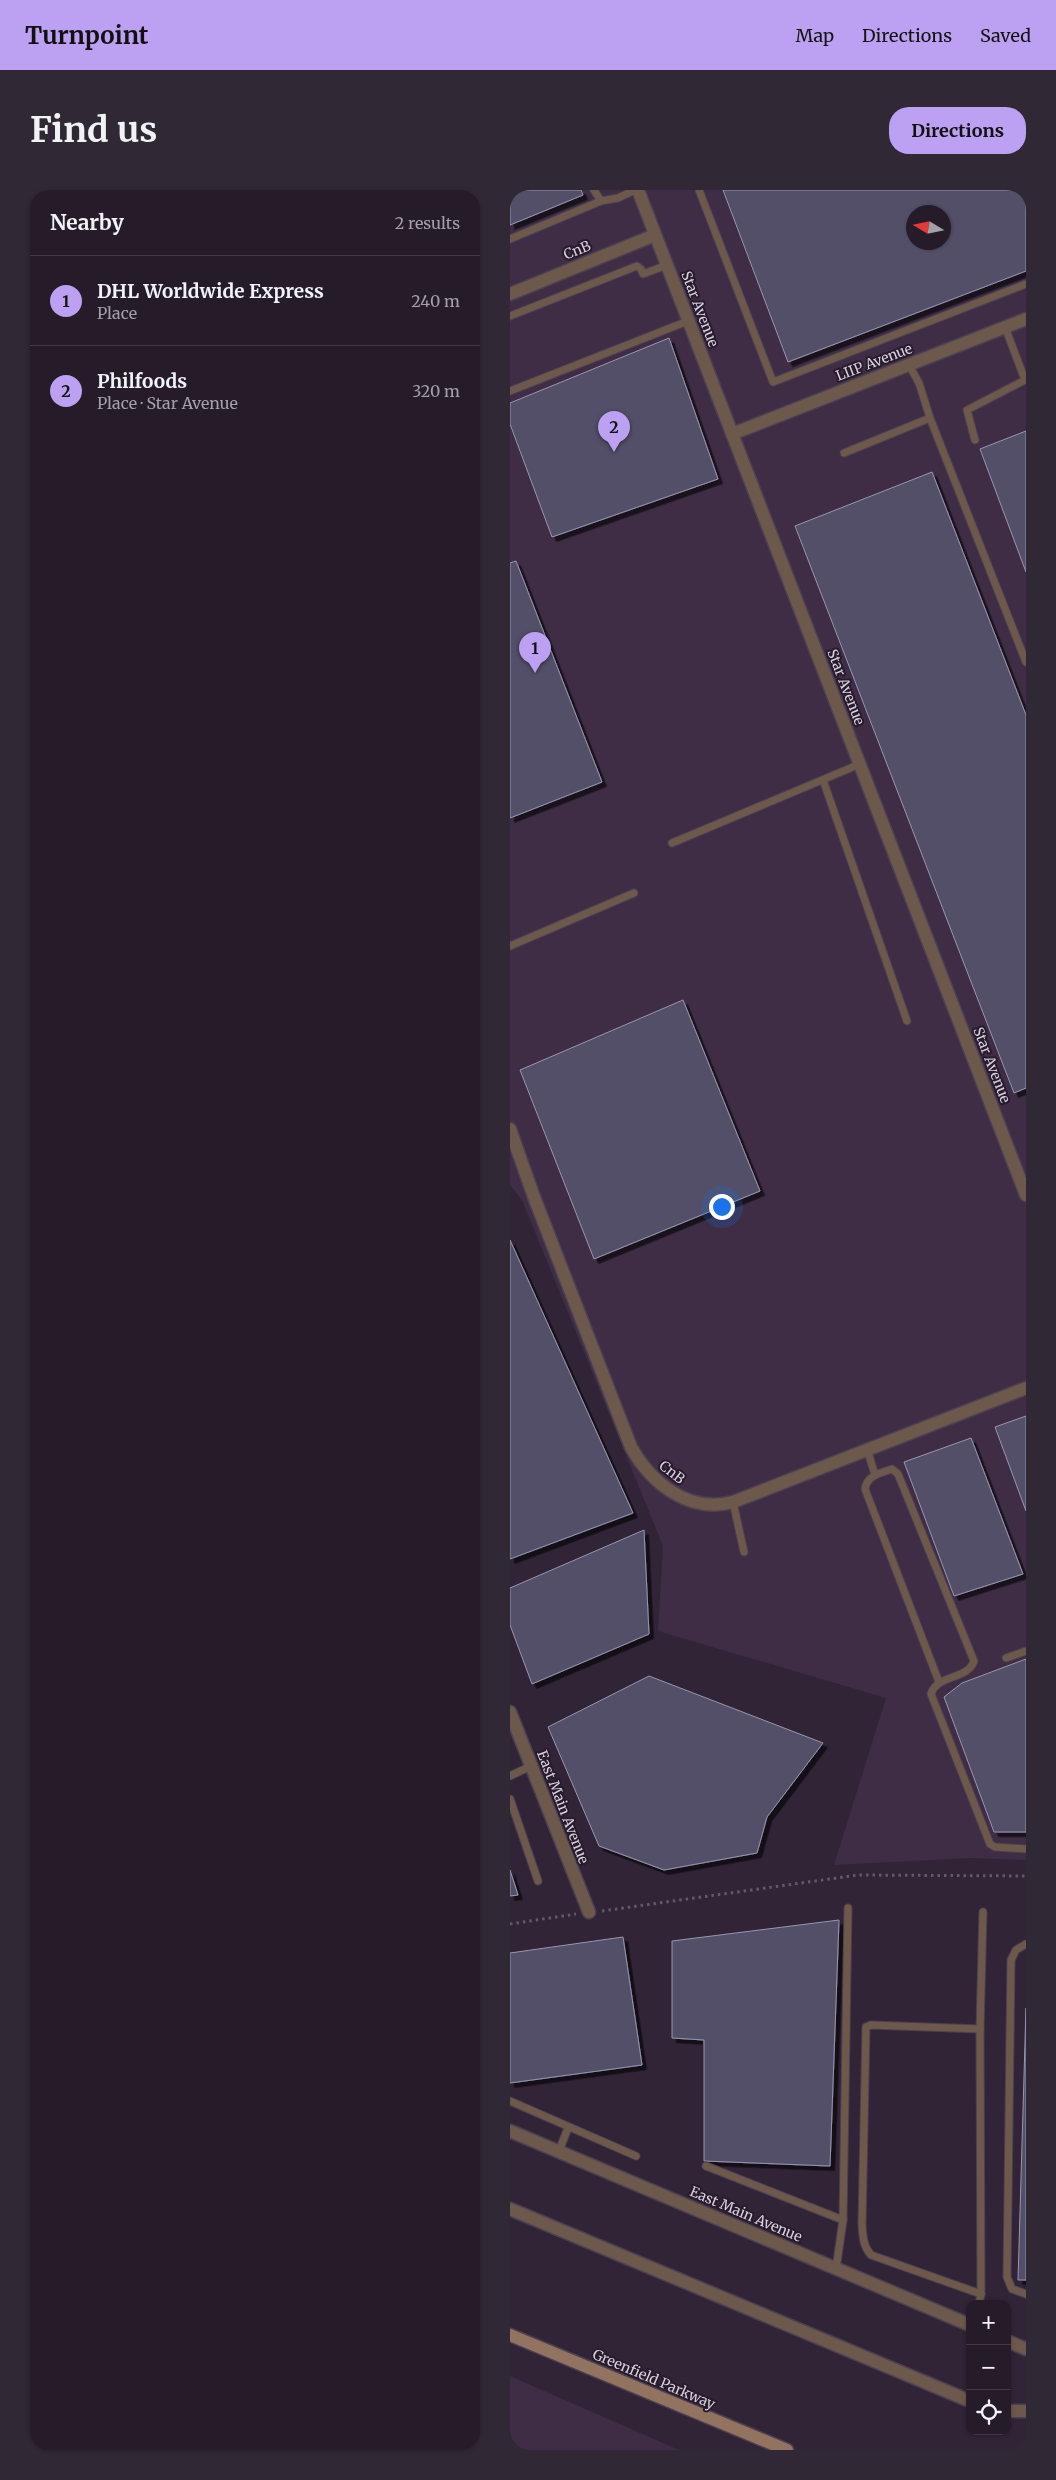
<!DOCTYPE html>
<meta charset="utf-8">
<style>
body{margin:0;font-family:Merriweather,serif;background:#312835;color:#f1f3f6}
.controls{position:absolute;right:15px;bottom:15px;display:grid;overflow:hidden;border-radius:10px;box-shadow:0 1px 4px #0004}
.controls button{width:45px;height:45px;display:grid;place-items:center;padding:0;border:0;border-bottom:1px solid #423946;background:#251b29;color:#f1f3f6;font:25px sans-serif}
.compass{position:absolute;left:396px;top:15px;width:45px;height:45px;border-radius:50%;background:#251b29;box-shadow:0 1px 4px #0004;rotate:280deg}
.you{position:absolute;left:211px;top:1016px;width:18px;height:18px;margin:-12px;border:4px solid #fff;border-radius:50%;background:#1a73e8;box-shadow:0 0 0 8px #1a73e833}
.badge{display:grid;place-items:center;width:32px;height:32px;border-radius:50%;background:#bca0f2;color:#111;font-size:16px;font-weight:700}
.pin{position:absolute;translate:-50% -41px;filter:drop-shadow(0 1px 2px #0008)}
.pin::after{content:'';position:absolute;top:26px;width:18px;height:15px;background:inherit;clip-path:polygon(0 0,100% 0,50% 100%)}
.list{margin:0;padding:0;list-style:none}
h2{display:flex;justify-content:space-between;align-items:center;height:65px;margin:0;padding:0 20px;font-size:21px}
h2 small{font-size:16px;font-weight:400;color:#a3a1a8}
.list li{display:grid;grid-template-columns:32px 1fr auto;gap:15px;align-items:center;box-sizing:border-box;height:90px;padding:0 20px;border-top:1px solid #423946}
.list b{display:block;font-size:19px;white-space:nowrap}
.list p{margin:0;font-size:16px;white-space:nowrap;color:#a3a1a8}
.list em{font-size:16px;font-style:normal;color:#a3a1a8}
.icon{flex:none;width:28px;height:28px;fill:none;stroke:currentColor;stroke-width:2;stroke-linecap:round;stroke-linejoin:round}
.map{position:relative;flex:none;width:516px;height:2260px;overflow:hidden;border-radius:20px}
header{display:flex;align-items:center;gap:30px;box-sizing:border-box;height:70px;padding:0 25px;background:#bca0f2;color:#111}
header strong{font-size:24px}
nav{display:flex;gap:28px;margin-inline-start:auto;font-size:18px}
.intro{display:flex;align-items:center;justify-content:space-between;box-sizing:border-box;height:120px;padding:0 30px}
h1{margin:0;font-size:35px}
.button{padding:12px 22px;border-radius:20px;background:#bca0f2;color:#111;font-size:18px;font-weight:700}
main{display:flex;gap:30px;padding:0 30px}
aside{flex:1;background:#251b29;border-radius:20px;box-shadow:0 1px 4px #0004}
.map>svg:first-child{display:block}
.built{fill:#3e2d45;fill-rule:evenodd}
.building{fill:#525067;stroke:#9996b0;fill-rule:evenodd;filter:url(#shadow)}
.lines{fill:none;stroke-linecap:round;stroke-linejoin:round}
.service-casing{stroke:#4c4051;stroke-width:9}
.minor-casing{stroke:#4c4051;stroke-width:15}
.secondary-casing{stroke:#4c4051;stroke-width:15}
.path{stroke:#645969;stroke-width:3;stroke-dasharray:2.5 4;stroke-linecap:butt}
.service{stroke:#6c594c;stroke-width:7}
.minor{stroke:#6c594c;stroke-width:12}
.secondary{stroke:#91735f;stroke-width:12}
.labels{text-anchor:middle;stroke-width:4;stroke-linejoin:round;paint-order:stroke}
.street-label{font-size:14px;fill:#d8d0dc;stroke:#271b2d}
</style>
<header>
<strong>Turnpoint</strong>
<nav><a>Map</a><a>Directions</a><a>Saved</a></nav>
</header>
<div class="intro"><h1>Find us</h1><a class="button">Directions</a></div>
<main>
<aside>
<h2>Nearby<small>2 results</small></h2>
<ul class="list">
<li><span class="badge">1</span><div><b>DHL Worldwide Express</b><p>Place</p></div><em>240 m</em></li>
<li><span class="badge">2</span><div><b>Philfoods</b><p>Place · Star Avenue</p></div><em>320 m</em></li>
</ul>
</aside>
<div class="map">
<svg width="516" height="2260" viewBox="0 0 516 2260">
<defs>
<filter id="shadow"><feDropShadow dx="4.5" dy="4.5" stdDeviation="0" flood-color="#0009"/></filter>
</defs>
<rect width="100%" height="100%" fill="#312437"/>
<g class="built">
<path d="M0,0H516V1670L461,1668L324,1675L376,1508L148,1441L153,1356L12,1010L0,995ZM403,22H433V52H403Z"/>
<path d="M0,2186L169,2260H0Z"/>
</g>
<g class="building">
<path d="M0,0H71L73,5L0,35Z"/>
<path d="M213,0H516V81L278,172ZM403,22H433V52H403Z"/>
<path d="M159,148L208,289L42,347L0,234V213Z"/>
<path d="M516,241V382L470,259Z"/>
<path d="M422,282L516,525V898L504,903L285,336Z"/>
<path d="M6,371L92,592L0,628V373Z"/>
<path d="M173,810L250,1001L84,1069L10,880Z"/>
<path d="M0,1050L123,1323L0,1369Z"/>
<path d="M516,1226V1321L485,1237Z"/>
<path d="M461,1248L513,1384L444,1406L394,1272Z"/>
<path d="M134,1340L139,1444L22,1494L0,1435V1398Z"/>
<path d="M516,1469V1642H484L434,1507L452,1493Z"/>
<path d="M139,1486L313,1553L257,1627L247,1663L154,1680L89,1656L38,1537Z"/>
<path d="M0,1680L8,1705L0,1706Z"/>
<path d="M329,1730L320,1976L194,1971V1850L162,1848V1751Z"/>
<path d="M113,1747L132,1875L0,1893V1763Z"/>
<path d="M516,1818V2090H508Z"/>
</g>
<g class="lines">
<g class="service-casing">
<g id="service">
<path d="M84,0L91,11L108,8L125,0"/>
<path d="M189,0L263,192L516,94"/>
<path d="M0,49L91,11"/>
<path d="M0,126L127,76L131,79L133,84L157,75"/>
<path d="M399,175L409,193L420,228L516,472"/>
<path d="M0,201L178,131"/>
<path d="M465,250L457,220L515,190L495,137"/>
<path d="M334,263L420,228"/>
<path d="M313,590L397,831"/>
<path d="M162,653L350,574"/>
<path d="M0,756L124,703"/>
<path d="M357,1259L365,1285"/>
<path d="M223,1312L234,1362"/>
<path d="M496,1468L516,1461"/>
<path d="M429,1492L355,1299C357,1285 371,1283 382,1279L388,1284L464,1471C458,1490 427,1484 421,1504L480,1654L485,1657L516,1659"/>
<path d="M0,1586L21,1576"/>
<path d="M0,1609L28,1691"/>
<path d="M516,1754L506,1760L501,1770L497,2087L502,2099L516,2104"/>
<path d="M470,1839L361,1835L356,1837L352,2035C353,2047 353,2056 361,2065L471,2104"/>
<path d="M0,1911L126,1966"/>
<path d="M49,1961L58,1938"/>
<path d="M196,1976L333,2030"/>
<path d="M326,2079L333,2030L338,1718"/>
<path d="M469,2114L471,2104L470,1839L473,1722"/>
</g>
</g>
<g class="minor-casing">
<g id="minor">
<path d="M128,0L516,1005"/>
<path d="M0,104L145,45"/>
<path d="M222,244L516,129"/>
<path d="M0,939L24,1007L121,1257C141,1293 179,1324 223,1312L516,1198"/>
<path d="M0,1522L79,1722"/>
<path d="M0,1941L460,2135"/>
<path d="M0,2019L460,2211"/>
<path d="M497,2151L516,2159"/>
<path d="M497,2221H516"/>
</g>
</g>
<g class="secondary-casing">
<path id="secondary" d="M0,2145L277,2260"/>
</g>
<g class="path">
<path d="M92,1721L348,1685L516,1686"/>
<path d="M0,1734L66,1724"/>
</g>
<use href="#service" class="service"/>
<use href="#minor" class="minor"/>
<use href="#secondary" class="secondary"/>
</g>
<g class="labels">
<g class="street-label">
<text transform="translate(67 60) rotate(-22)" y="5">CnB</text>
<text transform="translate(190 119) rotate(69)" y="5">Star Avenue</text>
<text transform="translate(364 172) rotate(-21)" y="5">LIIP Avenue</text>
<text transform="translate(336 497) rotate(69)" y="5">Star Avenue</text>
<text transform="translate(482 875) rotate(69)" y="5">Star Avenue</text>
<text transform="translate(162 1282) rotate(38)" y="5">CnB</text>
<text transform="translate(53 1617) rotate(69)" y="5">East Main Avenue</text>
<text transform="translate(236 2024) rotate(23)" y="5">East Main Avenue</text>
<text transform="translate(144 2189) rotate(23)" y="5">Greenfield Parkway</text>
</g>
</g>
</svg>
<div class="controls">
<button>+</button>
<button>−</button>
<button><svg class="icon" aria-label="locate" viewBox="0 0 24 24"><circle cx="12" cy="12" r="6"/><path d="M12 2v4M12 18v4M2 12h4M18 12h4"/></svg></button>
</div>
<svg class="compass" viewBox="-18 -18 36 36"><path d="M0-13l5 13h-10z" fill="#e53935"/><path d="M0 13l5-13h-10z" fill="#a3a1a8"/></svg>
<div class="you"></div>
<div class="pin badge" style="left:25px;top:483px">1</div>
<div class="pin badge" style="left:104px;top:262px">2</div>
</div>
</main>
